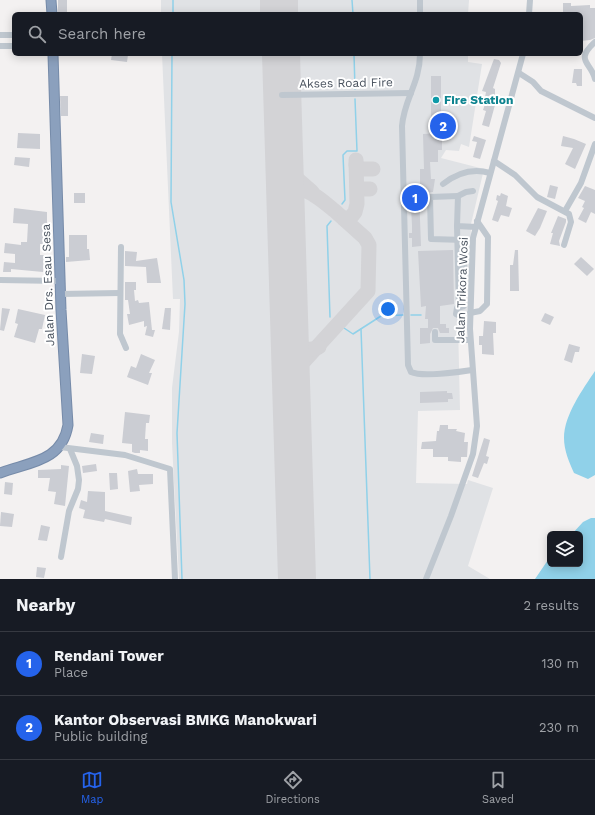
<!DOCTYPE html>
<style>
body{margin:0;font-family:"Work Sans",sans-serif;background:#242831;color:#f1f3f6}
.controls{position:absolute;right:12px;bottom:12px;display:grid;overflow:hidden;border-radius:6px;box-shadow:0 2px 10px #0003}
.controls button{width:36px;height:36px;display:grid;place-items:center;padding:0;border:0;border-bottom:1px solid #363941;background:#171b24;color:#f1f3f6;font:20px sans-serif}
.you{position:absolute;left:388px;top:309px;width:14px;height:14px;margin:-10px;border:3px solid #fff;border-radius:50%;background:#1a73e8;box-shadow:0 0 0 6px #1a73e833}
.badge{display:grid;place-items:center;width:26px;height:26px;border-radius:50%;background:#2563eb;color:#fff;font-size:13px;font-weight:700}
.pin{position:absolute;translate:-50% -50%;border:2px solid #fff;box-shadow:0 1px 4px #0006}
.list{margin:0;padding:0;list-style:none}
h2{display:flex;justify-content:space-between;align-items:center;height:52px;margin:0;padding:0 16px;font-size:17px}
h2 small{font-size:13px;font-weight:400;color:#9ea1a6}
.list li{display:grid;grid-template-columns:26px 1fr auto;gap:12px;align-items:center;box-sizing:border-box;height:64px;padding:0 16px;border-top:1px solid #363941}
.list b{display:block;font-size:15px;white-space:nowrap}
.list p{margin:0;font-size:13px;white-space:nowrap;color:#9ea1a6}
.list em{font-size:13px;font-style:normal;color:#9ea1a6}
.icon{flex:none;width:22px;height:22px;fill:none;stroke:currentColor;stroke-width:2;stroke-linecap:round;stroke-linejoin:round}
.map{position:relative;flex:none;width:595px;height:579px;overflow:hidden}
.search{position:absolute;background:#171b24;box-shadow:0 2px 10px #0003;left:12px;right:12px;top:12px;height:44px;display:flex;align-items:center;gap:10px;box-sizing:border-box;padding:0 14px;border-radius:6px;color:#9ea1a6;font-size:15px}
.sheet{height:180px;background:#171b24}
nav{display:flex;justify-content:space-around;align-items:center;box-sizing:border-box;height:56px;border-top:1px solid #363941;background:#171b24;font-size:11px;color:#9ea1a6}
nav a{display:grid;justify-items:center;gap:2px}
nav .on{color:#2563eb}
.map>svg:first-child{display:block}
.airport{fill:#e0e2e5}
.water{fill:#90d1e9}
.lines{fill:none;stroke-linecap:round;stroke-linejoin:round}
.stream{stroke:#90d1e9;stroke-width:1.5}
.taxiway{stroke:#d3d3d6;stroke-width:15}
.runway{stroke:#d3d3d6;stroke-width:38}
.building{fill:#cbcdd3}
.highway-casing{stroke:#768ba9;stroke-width:11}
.minor{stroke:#bfc7cf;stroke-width:6}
.highway{stroke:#8ba0bd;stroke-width:9}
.culture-dot{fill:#0f9aa8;stroke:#fff;stroke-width:1.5}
.labels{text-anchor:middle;stroke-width:4;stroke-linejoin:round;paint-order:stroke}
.street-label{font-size:12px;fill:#49525e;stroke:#fff}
.culture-label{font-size:12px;font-weight:bold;fill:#0d838f;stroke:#fff;text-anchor:start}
</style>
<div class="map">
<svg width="595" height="579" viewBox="0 0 595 579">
<rect width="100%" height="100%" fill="#f3f1f1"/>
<g class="airport">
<path d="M161,0H469L468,14H161Z"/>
<path d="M162,54H468V62L482,64L469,147L461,144L459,151L446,150L441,158L484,169L471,224L468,312L465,323H458L460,410L418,411L416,483L467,484L468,480L493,488L468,566L490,579H179L172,443V388L179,332L180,299H173Z"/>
</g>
<g class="water">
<path d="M595,371V475L588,479L574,473C569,462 564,450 564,438C564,415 583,389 595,371Z"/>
<path d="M591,518H595V579H535L550,557V564H580V534H572L583,522Z"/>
</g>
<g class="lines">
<g class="stream">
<path d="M352,0L353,14"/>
<path d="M173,14V0"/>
<path d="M172,54L171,202L184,280L185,304L177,433L182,579"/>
<path d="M354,54L355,89"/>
<path d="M342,204L345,200L343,155L347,151H357L355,99"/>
<path d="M411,315H421"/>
<path d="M330,317L327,226L331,221"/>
<path d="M344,328L353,334L381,316L403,315"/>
<path d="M361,329L370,579"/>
</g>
<g class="taxiway">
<path d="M279,2L280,0"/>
<path d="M284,162L288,171L312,192"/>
<path d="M356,165L361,169H373"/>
<path d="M357,186L360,189H370"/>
<path d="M286,217C290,171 314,194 335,211C345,220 355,229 365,238L369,245L368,291L296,370L291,384"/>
<path d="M344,219L351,217L355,212L357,204L356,160"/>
<path d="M290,339C299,349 306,352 319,347"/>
</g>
<g class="runway">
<path d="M279,0V14"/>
<path d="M281,54L297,579"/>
</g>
</g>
<g class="building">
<rect x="58" y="0" width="9" height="13"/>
<path d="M563,3H571V6L590,5V8H595V38L590,40L581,41V14H563Z"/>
<path d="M112,54L128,55L127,62L111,60Z"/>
<path d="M494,59L499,60L501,63L493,88L495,89V95L492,104L495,105L489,127L482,125L486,111L483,110L485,104L493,100L485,97L486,92L482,91Z"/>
<path d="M574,69H582V86H577L576,83H572Z"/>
<rect x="431" y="76" width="10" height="41"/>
<path d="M60,96H68V116H61Z"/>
<path d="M448,120L449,131L438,132V121Z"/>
<path d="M18,133L40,134V149L17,148Z"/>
<path d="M442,133V150H438V162H430L431,179H435L433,192L420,193V169H424L423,134Z"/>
<path d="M474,136L486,140L480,159L473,157L477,142L472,141Z"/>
<path d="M563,136L574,139L586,144L575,169L565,164L573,148L561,146Z"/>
<path d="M15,157L30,158L29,167L14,165Z"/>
<path d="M550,185L558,187L555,199L547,197Z"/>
<path d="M585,186L595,190V214L591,212L586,223L578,219L584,208L582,207L585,201L578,198Z"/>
<path d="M410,192H419L421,246L412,247V238H409V233H412V225Z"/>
<rect x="74" y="193" width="11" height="10"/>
<path d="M501,193L508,196L506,206L512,208L509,217L501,215L498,222L492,220L498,201L496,200L497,195L500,196Z"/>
<path d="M14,208L47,212V228L51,227V234H50V244H40V255H44L43,272L11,269V272H3L4,262L15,263V254L4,253L5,243L21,245V242H27L28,224L13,223Z"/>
<path d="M538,208L547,211L540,228L535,236L526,231Z"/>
<path d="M558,216L566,219V222L559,241L560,246L550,244L553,233H551Z"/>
<path d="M69,235H87V249H89L90,260L66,262V257H69Z"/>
<path d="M453,250L454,304L440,306V324H446V328H449V333H440L438,328H433L430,334V343L420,344V328H428V319H425L426,306L421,307L418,251Z"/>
<path d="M515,250H518L519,291H510V265H513Z"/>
<path d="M125,251L137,252L136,261L157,258L161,283H147L146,267L125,266Z"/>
<path d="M581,257L594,269L587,276L574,264Z"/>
<path d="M125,282H136V290H134L135,301L138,300L139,303L149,302L152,330H155L153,337L145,335L147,326L144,327V321L129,325L127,314H130L128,300H125Z"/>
<path d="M2,308L10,309L4,331L0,330Z"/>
<path d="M165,308H171L170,330L162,329Z"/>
<path d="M18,309L45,315L42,329H39L35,343L14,337L18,324L15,323Z"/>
<path d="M545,313L554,317L550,325L541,321Z"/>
<path d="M484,321L496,322V333H493L494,355L482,354V345H479V336H483Z"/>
<path d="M569,344L580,347L579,352H575L572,363L564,360Z"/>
<path d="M82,354L95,356L92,374L80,373Z"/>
<path d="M141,354L155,360L149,373H152L148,385L127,377L131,366L136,368Z"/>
<path d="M447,391V393H452L453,399H448V402L420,403V392Z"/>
<path d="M125,412L150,415L149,423H146L145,439H148V451L140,450V453H135L132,452V444L122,443Z"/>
<path d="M440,425H448V429H457L456,431L465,433L464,442H468L467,457H461V462L448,461V457H433V449H421L422,442L436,441L437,431H439Z"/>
<path d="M91,433L104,435L103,444L89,442Z"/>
<path d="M484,438L490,440L486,456L489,457L487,464L484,463L478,478L472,476Z"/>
<path d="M96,464L97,471L83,473L82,466Z"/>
<path d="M61,465L69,466L65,506L54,504L56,492L48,491L50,478H38V470L61,469Z"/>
<path d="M137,469L138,474H153V484L139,485L140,491L130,492L128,471Z"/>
<path d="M109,473H117L118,489L110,490Z"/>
<path d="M5,482L13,483L12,495L4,494Z"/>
<path d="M88,491L105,492V511L132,517L131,525L105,519L104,522L83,518L85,510L79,508L81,500L87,502Z"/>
<path d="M1,512L14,514L12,527L0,526Z"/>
<path d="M41,525L50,527L47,541L38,540Z"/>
<path d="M37,567L46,568L44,578L36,577Z"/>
</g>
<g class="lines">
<g class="highway-casing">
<g id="highway">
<path d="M51,0L52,14"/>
<path d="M0,473C29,462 62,462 68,425L61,310L53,54"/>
</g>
</g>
<g class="minor">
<path d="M420,0V14"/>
<path d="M529,14L530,0"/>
<path d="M0,35H14"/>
<path d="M595,42C574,61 591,62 595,79"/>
<path d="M0,46H14"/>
<path d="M420,54C420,83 404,99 402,126L408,365L411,372C422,377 459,372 472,370"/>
<path d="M519,73L533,82L541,91L595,118"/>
<path d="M282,95L411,93"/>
<path d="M494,161L515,175L537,197L569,214L571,222L564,245"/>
<path d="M443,184C457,173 473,168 490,173"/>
<path d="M473,191L466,192L458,196L457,226L476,227"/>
<path d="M458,196L430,197L431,239L464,240V306L457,308L456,314L460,316"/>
<path d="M565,211L581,183L595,144"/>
<path d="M457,226L459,307"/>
<path d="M121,247L120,334L126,348"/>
<path d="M0,280L60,281"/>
<path d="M60,294L120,293"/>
<path d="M470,313L480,311L487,304L488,237L477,221"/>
<path d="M435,332V340H470"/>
<path d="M60,447L125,455L170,469L175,579"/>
<path d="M61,557L69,511L78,489L79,480L77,466L70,449"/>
<path d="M426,579L451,516L473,454L477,426L470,329L473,238L523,54"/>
</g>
<use href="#highway" class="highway"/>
</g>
<circle class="culture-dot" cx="436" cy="100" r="4"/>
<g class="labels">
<g class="street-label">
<text transform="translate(346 83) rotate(-1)" y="4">Akses Road Fire</text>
<text transform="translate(48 285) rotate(-92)" y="4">Jalan Drs. Esau Sesa</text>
<text transform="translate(462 290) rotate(-88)" y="4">Jalan Trikora Wosi</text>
</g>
<g class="culture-label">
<text x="444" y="104">Fire Station</text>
</g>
</g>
</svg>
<div class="controls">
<button><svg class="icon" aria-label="layers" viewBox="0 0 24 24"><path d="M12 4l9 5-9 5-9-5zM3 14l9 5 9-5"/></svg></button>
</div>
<div class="you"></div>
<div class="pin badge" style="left:415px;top:198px">1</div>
<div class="pin badge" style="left:443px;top:126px">2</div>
<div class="search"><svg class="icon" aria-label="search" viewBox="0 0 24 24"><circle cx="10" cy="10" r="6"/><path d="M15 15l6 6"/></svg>Search here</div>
</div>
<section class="sheet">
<h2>Nearby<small>2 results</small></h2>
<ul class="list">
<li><span class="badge">1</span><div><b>Rendani Tower</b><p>Place</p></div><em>130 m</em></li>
<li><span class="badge">2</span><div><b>Kantor Observasi BMKG Manokwari</b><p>Public building</p></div><em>230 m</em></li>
</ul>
</section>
<nav>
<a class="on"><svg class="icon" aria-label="map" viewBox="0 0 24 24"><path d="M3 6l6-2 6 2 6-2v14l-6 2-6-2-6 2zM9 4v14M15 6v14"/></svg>Map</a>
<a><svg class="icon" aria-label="directions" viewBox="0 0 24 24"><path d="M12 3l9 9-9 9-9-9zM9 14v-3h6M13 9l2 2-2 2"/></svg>Directions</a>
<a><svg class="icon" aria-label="saved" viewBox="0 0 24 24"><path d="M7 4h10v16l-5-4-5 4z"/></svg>Saved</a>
</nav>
